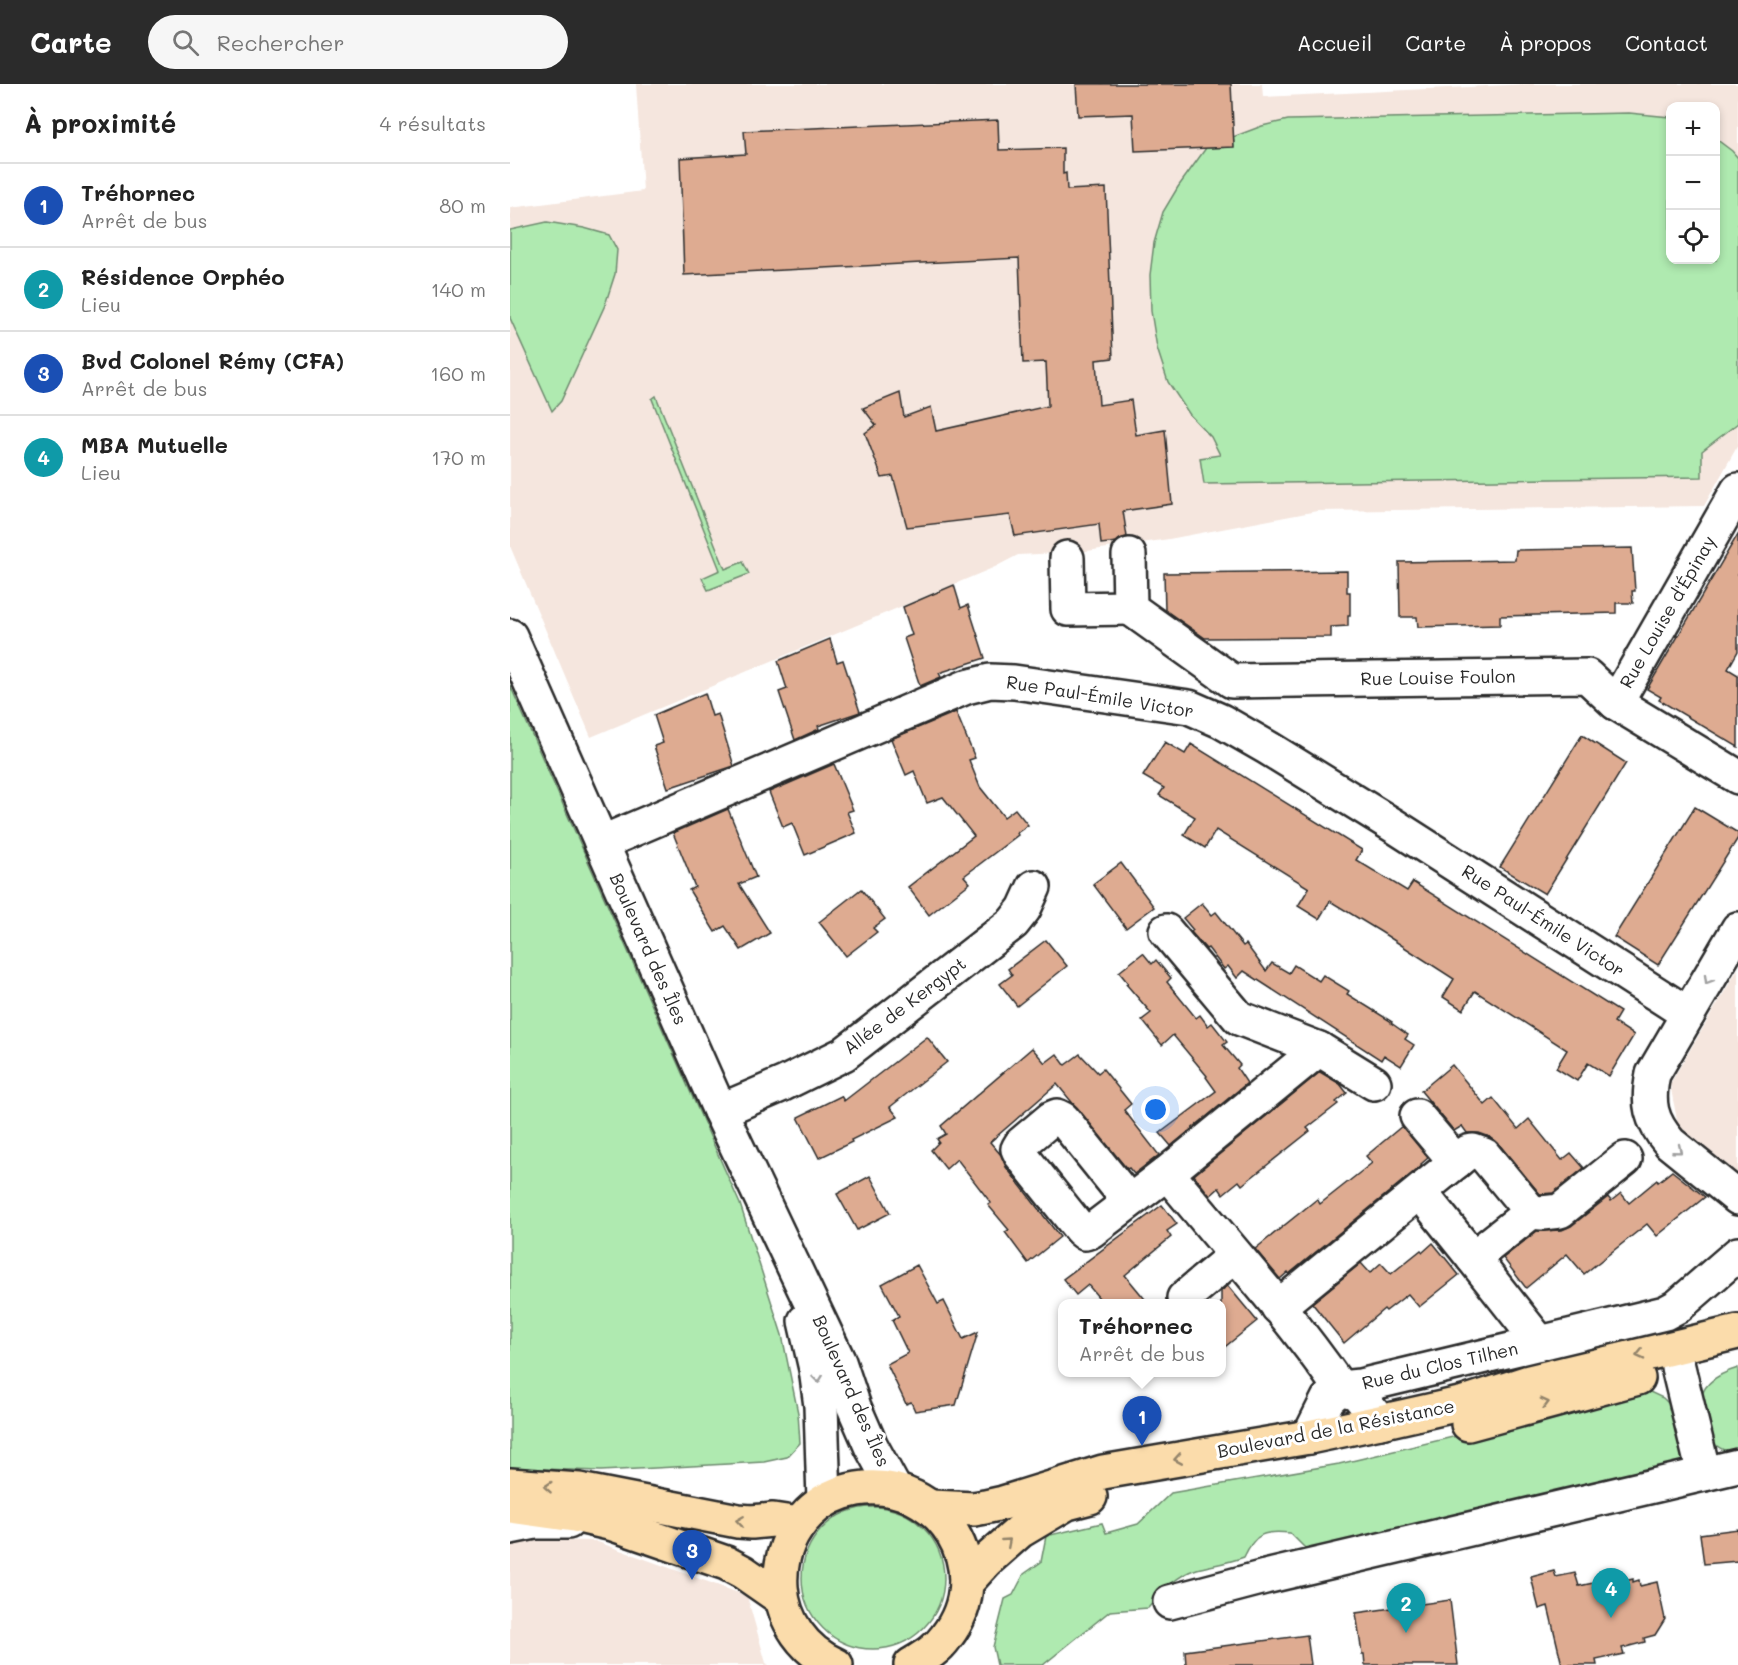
<!DOCTYPE html>
<html lang="fr">
<meta charset="utf-8">
<style>
body{margin:0;font-family:Mali,sans-serif;background:#f6f6f6;color:#222}
.controls{position:absolute;right:18px;top:18px;display:grid;overflow:hidden;border-radius:12px;box-shadow:0 3px 9px #0003}
.controls button{width:54px;height:54px;display:grid;place-items:center;padding:0;border:0;border-bottom:2px solid #e0e0e0;background:#fff;color:#222;font:30px sans-serif}
.you{position:absolute;left:646px;top:1026px;width:21px;height:21px;margin:-15px;border:4px solid #fff;border-radius:50%;background:#1a73e8;box-shadow:0 0 0 9px #1a73e833}
.badge{display:grid;place-items:center;width:39px;height:39px;border-radius:50%;background:#2b2b2b;color:#fff;font-size:20px;font-weight:700}
.pin{position:absolute;translate:-50% -50px;filter:drop-shadow(0 2px 3px #0008)}
.pin::after{content:'';position:absolute;top:32px;width:21px;height:18px;background:inherit;clip-path:polygon(0 0,100% 0,50% 100%)}
.popup{position:absolute;left:548px;top:1215px;width:168px;height:78px;box-sizing:border-box;display:grid;place-content:center;border-radius:12px;background:#fff;filter:drop-shadow(0 2px 4px #0005);font-size:20px;white-space:nowrap;color:#767676}
.popup b{font-size:22px;color:#222}
.popup::after{content:'';position:absolute;left:50%;top:100%;margin-left:-12px;border:12px solid transparent;border-top-color:#fff}
.list{margin:0;padding:0;list-style:none}
h2{display:flex;justify-content:space-between;align-items:center;height:78px;margin:0;padding:0 24px;font-size:26px}
h2 small{font-size:20px;font-weight:400;color:#767676}
.list li{display:grid;grid-template-columns:39px 1fr auto;gap:18px;align-items:center;box-sizing:border-box;height:84px;padding:0 24px;border-top:2px solid #e0e0e0}
.list b{display:block;font-size:22px;white-space:nowrap}
.list p{margin:0;font-size:20px;white-space:nowrap;color:#767676}
.list em{font-size:20px;font-style:normal;color:#767676}
.icon{flex:none;width:33px;height:33px;fill:none;stroke:currentColor;stroke-width:2;stroke-linecap:round;stroke-linejoin:round}
.map{position:relative;flex:none;width:1228px;height:1581px;overflow:hidden}
header{display:flex;align-items:center;gap:36px;box-sizing:border-box;height:84px;padding:0 30px;background:#2b2b2b;color:#fff}
header strong{font-size:28px}
nav{display:flex;gap:33px;margin-inline-start:auto;font-size:21px}
.search{width:420px;height:54px;background:#f6f6f6;display:flex;align-items:center;gap:15px;box-sizing:border-box;padding:0 21px;border-radius:33px;color:#767676;font-size:22px}
main{display:flex}
aside{flex:1;background:#fff}
.map>svg:first-child{display:block}
.built{fill:#f5e6de;fill-rule:evenodd}
.green{fill:#afeab0;stroke:#6d8a6e;stroke-width:1.5}
.building{fill:#deab91;stroke:#2b2b2b;stroke-width:1.5}
.lines{fill:none;stroke-linecap:round;stroke-linejoin:round}
.minor-casing{stroke:#2b2b2b;stroke-width:38}
.major-casing{stroke:#2b2b2b;stroke-width:38}
.minor{stroke:#fff;stroke-width:33}
.major{stroke:#fbdcab;stroke-width:33}
.oneway{stroke:#a0a0a0}
.oneway2{stroke:#93846b}
.labels{text-anchor:middle;stroke-width:6;stroke-linejoin:round;paint-order:stroke}
.street-label{font-size:18px;fill:#2b2b2b;stroke:#fff}
</style>
<header>
<strong>Carte</strong>
<div class="search"><svg class="icon" aria-label="search" viewBox="0 0 24 24"><circle cx="10" cy="10" r="6"/><path d="M15 15l6 6"/></svg>Rechercher</div>
<nav><a>Accueil</a><a>Carte</a><a>À propos</a><a>Contact</a></nav>
</header>
<main>
<aside>
<h2>À proximité<small>4 résultats</small></h2>
<ul class="list">
<li><span class="badge" style="background:#1a4fb4">1</span><div><b>Tréhornec</b><p>Arrêt de bus</p></div><em>80 m</em></li>
<li><span class="badge" style="background:#0f9aa8">2</span><div><b>Résidence Orphéo</b><p>Lieu</p></div><em>140 m</em></li>
<li><span class="badge" style="background:#1a4fb4">3</span><div><b>Bvd Colonel Rémy (CFA)</b><p>Arrêt de bus</p></div><em>160 m</em></li>
<li><span class="badge" style="background:#0f9aa8">4</span><div><b>MBA Mutuelle</b><p>Lieu</p></div><em>170 m</em></li>
</ul>
</aside>
<div class="map">
<svg width="1228" height="1581" viewBox="0 0 1228 1581">
<rect width="100%" height="100%" fill="#fff"/>
<filter id="ink" filterUnits="userSpaceOnUse"><feTurbulence type="fractalNoise" baseFrequency=".0167" numOctaves="2"/><feDisplacementMap in="SourceGraphic" scale="12" xChannelSelector="R" yChannelSelector="G"/><feConvolveMatrix kernelMatrix="1 2 1 2 8 2 1 2 1" color-interpolation-filters="sRGB"/></filter>
<g filter="url(#ink)">
<g class="built">
<path d="M126,0H752L753,13L1020,0H1228V361L1194,422L807,427L659,455L570,468L508,471L485,483L81,653L0,462V124L133,107ZM1160,22H1206V176H1160Z"/>
<path d="M1228,885V1090L1168,1041L1160,1000Z"/>
<path d="M14,1456L85,1457L237,1512L256,1579L259,1581H0V1460Z"/>
</g>
<g class="green">
<path d="M1119,29L1160,33V176H1206V55L1222,67L1228,74V339L1192,367V393L694,400L690,374L710,371L701,353L680,331L658,298L647,264L641,227L640,191L644,159L653,128L668,103L696,64L720,63L724,59L723,53L752,42L778,36Z"/>
<path d="M37,138L74,144L99,151L107,166L105,190L95,221L51,317L42,327L0,234V146Z"/>
<path d="M146,312L215,485L233,478L239,490L198,506L192,494L210,486L142,315Z"/>
<path d="M0,601L230,1120L272,1251L288,1329L290,1359L277,1373L254,1378L91,1387L0,1384Z"/>
<path d="M1228,1284V1367C1217,1370 1210,1364 1201,1358C1198,1348 1191,1332 1190,1321C1190,1299 1211,1289 1228,1284Z"/>
<path d="M1132,1308H1140L1153,1314L1161,1322L1177,1376L807,1467H798L780,1449C755,1446 745,1449 734,1473C718,1479 703,1481 687,1485C666,1491 651,1509 638,1524L600,1527L533,1581H487L483,1563L495,1515L503,1511L514,1490L531,1478L536,1452L592,1439L596,1449L628,1440L661,1409L829,1380Z"/>
<circle cx="363" cy="1494" r="71"/>
</g>
<g class="building">
<path d="M566,0H721L724,63L625,67L623,30L568,32Z"/>
<path d="M488,36L489,66L553,64V90L556,89L557,106L596,104L603,274L586,276L589,321L621,316L626,351L655,346L662,420L613,427L617,453L610,455L607,458L591,460L589,440L505,452L500,431L397,443L383,392L372,394L355,349L366,341L353,324L390,309L394,333L421,323L426,347L538,322L536,278L513,279L509,174L174,191L170,74L236,70L234,47Z"/>
<path d="M1228,450V567L1218,585L1228,591V663L1149,616L1151,613L1137,605Z"/>
<path d="M1122,464L1125,507H1122L1123,519H1106V529L990,532V541L908,543L907,533H890L889,478L1005,476L1006,466Z"/>
<path d="M837,487V508H840V531H838V542L821,543V553L695,554L655,526L654,489Z"/>
<path d="M444,501L451,524L458,521L475,574L429,589L431,593L410,602L394,554L402,551L393,523Z"/>
<path d="M320,555L327,578L333,576L350,628L308,642L309,645L285,656L269,608L277,605L268,577Z"/>
<path d="M195,609L202,632L208,630L224,682L158,704L144,662L153,659L144,631Z"/>
<path d="M446,628L465,674L459,676L470,703L494,733L505,725L518,741L507,749L508,751L454,792L460,799L419,831L398,803L464,752L433,713L417,719L404,687L396,691L381,655Z"/>
<path d="M1072,651L1116,679L1035,810L990,783Z"/>
<path d="M655,658L675,670L681,660L852,766L846,776L897,807L903,798L1110,928L1104,938L1124,951L1099,992L1078,979L1067,997L1046,984L1057,966L965,907L953,926L933,913L944,895L871,848L820,817L809,835L788,822L799,804L706,746L695,764L674,751L685,733L649,711L654,704L633,692Z"/>
<path d="M324,680L343,726L337,728L346,749L295,771L282,739L273,743L259,708Z"/>
<path d="M1185,723L1228,749V754L1148,881L1104,853Z"/>
<path d="M218,725L246,793L229,800L260,849L231,866L215,842L205,848L179,806L185,803L163,749Z"/>
<path d="M611,779L644,823L616,844L583,800Z"/>
<path d="M351,805L375,835L363,844L367,848L336,872L309,838Z"/>
<path d="M692,819L702,831L706,828L733,862L736,860L756,887L762,879L779,889L784,881L809,897L813,891L839,907L837,910L882,938L881,939L898,951L895,955L904,961L891,982L874,971L871,976L734,887L727,894L718,882L714,885L698,864L696,865L681,848L683,846L673,834Z"/>
<path d="M536,856L557,882L507,922L490,900L502,891L498,885Z"/>
<path d="M633,869L642,880L646,876L661,894L657,898L686,934L690,931L698,942L702,939L717,958L713,961L730,981L727,984L737,999L661,1062L650,1049L706,1007L696,993L697,992L663,951L652,961L632,936L641,929L616,900L618,899L609,888Z"/>
<path d="M417,953L437,978L380,1023L388,1033L341,1056L342,1058L309,1074L288,1033L331,1012L334,1017Z"/>
<path d="M522,964L535,979L547,970L555,981L570,970L588,989L593,985L621,1020L614,1026L649,1071L624,1090L619,1084L617,1085L547,1000L480,1058L491,1071L496,1083L550,1153L518,1179L495,1148L499,1146L478,1121L481,1119L447,1075L436,1085L421,1066L429,1058L427,1055L436,1050L431,1042Z"/>
<path d="M942,981L975,1021L983,1014L1008,1045L1019,1035L1052,1076L1061,1069L1074,1084L1043,1109L1030,1110L988,1059L980,1053L969,1049H957L952,1042L944,1047L911,1007Z"/>
<path d="M810,988L830,1000L837,1009L826,1018L828,1020L797,1044L800,1047L732,1101L729,1097L713,1110L709,1104L700,1112L684,1091Z"/>
<path d="M892,1042L918,1074L911,1080L912,1081L779,1190L778,1188L770,1195L745,1165L807,1115L810,1120L862,1079L856,1072Z"/>
<path d="M1162,1087L1195,1113L1147,1152L1137,1140L1074,1190L1057,1170L1016,1204L993,1174L1027,1147L1052,1146L1061,1142L1098,1113L1101,1117L1111,1109L1119,1119L1147,1096L1148,1098Z"/>
<path d="M360,1092L380,1129L347,1146L327,1110Z"/>
<path d="M652,1121L667,1140L657,1147L661,1153L615,1191L639,1220H594L578,1201L566,1211L553,1195Z"/>
<path d="M923,1159L949,1191L909,1223L898,1210L876,1227L874,1225L834,1259L802,1219L851,1179L860,1189L871,1179L881,1190L911,1166L913,1168Z"/>
<path d="M407,1181L428,1220L434,1217L453,1255L468,1248L446,1321L405,1327L401,1318L396,1320L377,1280L398,1269L382,1236L389,1232L372,1200Z"/>
<path d="M718,1202L747,1237L711,1266V1207Z"/>
<path d="M1228,1445V1477L1194,1480L1190,1450Z"/>
<path d="M1044,1487L1046,1493L1065,1489L1069,1502L1097,1496L1099,1501L1123,1495V1498L1129,1496L1130,1502L1147,1498L1155,1535L1145,1551L1134,1554L1135,1558L1112,1564L1114,1570L1086,1576L1087,1581H1052L1038,1522L1029,1525L1021,1493Z"/>
<path d="M940,1516L948,1581H855L854,1570H852L846,1529Z"/>
<path d="M797,1551L801,1581H676L675,1567Z"/>
</g>
<g class="lines">
<g class="minor-casing">
<g id="minor">
<path d="M619,471L620,524L722,597L1077,592L1106,619L1228,693"/>
<path d="M557,474L558,525L620,524"/>
<path d="M0,552L210,1027L329,1278L344,1323L361,1362L385,1406"/>
<path d="M1106,619L1228,406"/>
<path d="M91,759L456,603L480,597L504,598L679,623L711,637L758,664L886,743L1178,930"/>
<path d="M1228,845L1143,990C1137,1019 1140,1036 1160,1059L1228,1114"/>
<path d="M656,847L729,934L809,965"/>
<path d="M210,1027L273,1000L334,970L503,839L514,825L524,803"/>
<path d="M907,1032L946,1078"/>
<path d="M657,1089L809,965L864,999"/>
<path d="M619,1117L553,1035L547,1032L542,1034L511,1060L508,1065L511,1071L570,1145L575,1149L581,1147L657,1089C715,1159 778,1229 830,1304L847,1309L870,1338"/>
<path d="M1021,1128L1032,1129L1050,1127L1115,1075"/>
<path d="M963,1174L1030,1259"/>
<path d="M674,1214L725,1171"/>
<path d="M768,1223L958,1068L963,1067L974,1071L1021,1128L963,1174L910,1108"/>
<path d="M295,1237L306,1285L311,1322L314,1416"/>
<path d="M1168,1283L1194,1390"/>
<path d="M799,1353L818,1315L830,1304L850,1302L1155,1229L1168,1222L1228,1170"/>
<path d="M0,1443L25,1438H58"/>
<path d="M660,1518L755,1493L1228,1382"/>
</g>
</g>
<g class="major-casing">
<g id="major">
<path d="M958,1340L1128,1294"/>
<path d="M0,1401L69,1406L228,1437L242,1438L263,1436L289,1440"/>
<path d="M0,1422L64,1431L103,1440L216,1479L233,1488L272,1515"/>
<path d="M421,1423L464,1425L475,1423L493,1419L593,1388L799,1353L870,1338L954,1319L1019,1298L1228,1248"/>
<path d="M456,1499L476,1477L510,1447L557,1419L580,1413"/>
<path d="M326,1581C294,1567 273,1537 271,1503C269,1475 279,1449 299,1429C312,1416 329,1408 347,1405C431,1392 488,1487 436,1553C427,1566 414,1573 401,1581"/>
</g>
</g>
<use href="#minor" class="minor"/>
<use href="#major" class="major"/>
</g>
<defs><path id="oneway-chevron" d="M-2-3.5L2.5 0L-2 3.5" fill="none" stroke-width="1.6" stroke-linecap="round" stroke-linejoin="round" transform="scale(1.5)"/></defs>
<g class="oneway">
<use href="#oneway-chevron" transform="translate(1198 896) rotate(120)"/>
<use href="#oneway-chevron" transform="translate(1168 1066) rotate(39)"/>
<use href="#oneway-chevron" transform="translate(308 1295) rotate(83)"/>
</g>
<g class="oneway2">
<use href="#oneway-chevron" transform="translate(1130 1271) rotate(167)"/>
<use href="#oneway-chevron" transform="translate(1035 1319) rotate(-15)"/>
<use href="#oneway-chevron" transform="translate(668 1375) rotate(170)"/>
<use href="#oneway-chevron" transform="translate(38 1403) rotate(-176)"/>
<use href="#oneway-chevron" transform="translate(230 1437) rotate(-172)"/>
<use href="#oneway-chevron" transform="translate(497 1458) rotate(-41)"/>
</g>
</g>
<g class="labels">
<g class="street-label">
<text transform="translate(1158 528) rotate(-60)" y="6">Rue Louise d'Épinay</text>
<text transform="translate(928 594) rotate(-1)" y="6">Rue Louise Foulon</text>
<text transform="translate(590 613) rotate(9)" y="6">Rue Paul-Émile Victor</text>
<text transform="translate(1033 837) rotate(33)" y="6">Rue Paul-Émile Victor</text>
<text transform="translate(138 865) rotate(66)" y="6">Boulevard des Îles</text>
<text transform="translate(395 922) rotate(-37)" y="6">Allée de Kergypt</text>
<text transform="translate(930 1282) rotate(-13)" y="6">Rue du Clos Tilhen</text>
<text transform="translate(341 1307) rotate(66)" y="6">Boulevard des Îles</text>
<text transform="translate(826 1345) rotate(-11)" y="6">Boulevard de la Résistance</text>
</g>
</g>
</svg>
<div class="controls">
<button>+</button>
<button>−</button>
<button><svg class="icon" aria-label="locate" viewBox="0 0 24 24"><circle cx="12" cy="12" r="6"/><path d="M12 2v4M12 18v4M2 12h4M18 12h4"/></svg></button>
</div>
<div class="you"></div>
<div class="pin badge" style="left:632px;top:1362px;background:#1a4fb4">1</div>
<div class="popup"><b>Tréhornec</b>Arrêt de bus</div>
<div class="pin badge" style="left:896px;top:1549px;background:#0f9aa8">2</div>
<div class="pin badge" style="left:182px;top:1496px;background:#1a4fb4">3</div>
<div class="pin badge" style="left:1101px;top:1534px;background:#0f9aa8">4</div>
</div>
</main>
